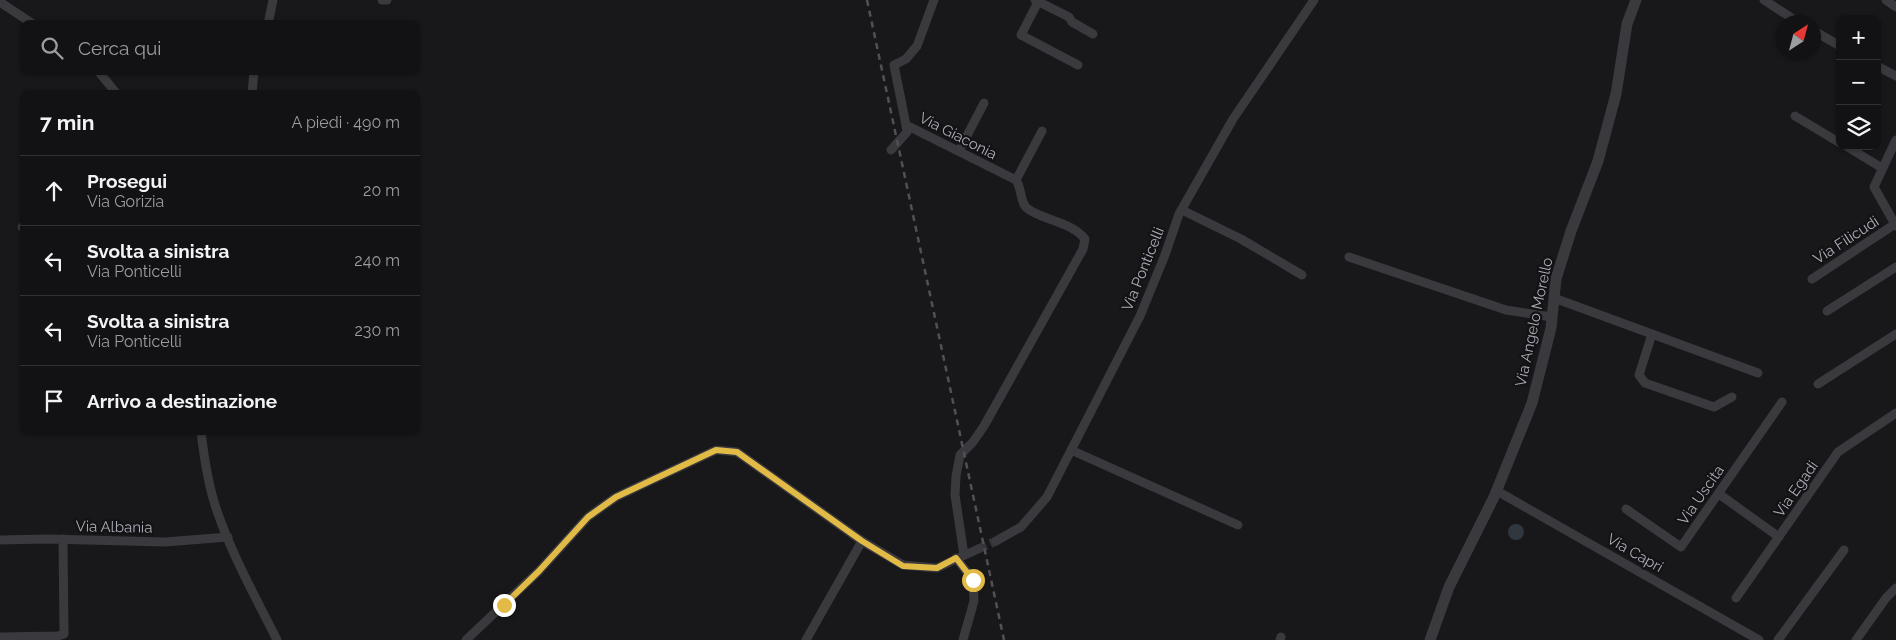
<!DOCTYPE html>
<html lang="it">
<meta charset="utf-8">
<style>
body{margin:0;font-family:Raleway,sans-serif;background:#1f1f21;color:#f1f3f6}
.controls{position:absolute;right:15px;top:15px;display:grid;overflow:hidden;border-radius:10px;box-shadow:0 1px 4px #0004}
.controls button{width:45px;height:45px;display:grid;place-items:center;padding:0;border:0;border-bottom:1px solid #313133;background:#121113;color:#f1f3f6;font:25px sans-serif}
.compass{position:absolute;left:1776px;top:15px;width:45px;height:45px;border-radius:50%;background:#121113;box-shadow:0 1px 4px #0004;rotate:36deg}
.stop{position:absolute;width:15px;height:15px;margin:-11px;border:4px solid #e2bb47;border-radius:50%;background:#fff}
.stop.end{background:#e2bb47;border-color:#fff;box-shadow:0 1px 5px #0008}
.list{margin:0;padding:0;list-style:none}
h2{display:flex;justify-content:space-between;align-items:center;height:65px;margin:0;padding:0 20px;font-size:21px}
h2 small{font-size:16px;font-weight:400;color:#9c9da0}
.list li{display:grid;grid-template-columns:32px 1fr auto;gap:15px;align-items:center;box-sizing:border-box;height:70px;padding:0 20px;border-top:1px solid #313133}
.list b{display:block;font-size:19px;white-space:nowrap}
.list p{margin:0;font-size:16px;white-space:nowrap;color:#9c9da0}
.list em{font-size:16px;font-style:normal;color:#9c9da0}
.icon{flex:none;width:28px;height:28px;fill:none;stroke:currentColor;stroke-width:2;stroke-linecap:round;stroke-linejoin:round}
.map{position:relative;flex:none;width:1896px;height:640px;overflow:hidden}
.search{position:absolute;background:#121113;box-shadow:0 1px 4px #0004;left:20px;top:20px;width:400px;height:55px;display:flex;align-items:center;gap:12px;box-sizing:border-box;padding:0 18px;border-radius:10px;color:#9c9da0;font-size:19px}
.panel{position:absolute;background:#121113;box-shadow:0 1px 4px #0004;left:20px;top:90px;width:400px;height:345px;border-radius:10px}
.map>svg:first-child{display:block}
.water{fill:#31373e}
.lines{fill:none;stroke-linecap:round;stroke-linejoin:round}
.minor-tunnel{stroke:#353539;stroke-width:9;stroke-dasharray:9 4.5;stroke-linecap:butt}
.minor{stroke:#39393e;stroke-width:9}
.tertiary{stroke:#39393e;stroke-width:11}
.rail{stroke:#505157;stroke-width:2.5;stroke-dasharray:6 5;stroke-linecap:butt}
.route{stroke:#e2bb47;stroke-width:6}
.labels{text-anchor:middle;stroke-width:4.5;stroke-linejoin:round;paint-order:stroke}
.street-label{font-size:15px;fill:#abaeb8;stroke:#131214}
</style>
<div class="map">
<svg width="1896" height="640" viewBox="0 0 1896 640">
<rect width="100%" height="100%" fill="#181719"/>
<circle class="water" cx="1516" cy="532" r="8"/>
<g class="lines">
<path class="minor-tunnel" d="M978,549L996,541"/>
<g class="minor">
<path d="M382,0H387"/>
<path d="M934,0L917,46L906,59L894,65L906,125L1016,180C1022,188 1020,204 1028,209C1045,221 1072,222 1085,239L1083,249L984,426L973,442L960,455L956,476L955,495L964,555"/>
<path d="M1035,0L1069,17L1072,22L1093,34"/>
<path d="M1764,0L1798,22"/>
<path d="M1886,0L1896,7"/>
<path d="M0,2L33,24"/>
<path d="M1038,2L1021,35L1078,65"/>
<path d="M268,24L273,0"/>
<path d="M1814,31L1840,46"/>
<path d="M1877,66L1896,76"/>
<path d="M98,71L117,94"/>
<path d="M252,94L254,71"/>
<path d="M1795,116L1840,143"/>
<path d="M1896,140L1874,187L1896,226"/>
<path d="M1846,146L1882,168"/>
<path d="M891,150L907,132L906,125"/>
<path d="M959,151L984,103"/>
<path d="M1016,180L1042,131"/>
<path d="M1182,210L1241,239L1302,275"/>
<path d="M22,227H24"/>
<path d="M1349,257L1506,310L1552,317"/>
<path d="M1812,279L1895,224"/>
<path d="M1554,298L1758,373"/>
<path d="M1827,311L1896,267"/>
<path d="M1652,334L1639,375L1645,383L1714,407L1732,397"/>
<path d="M1818,384L1896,334"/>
<path d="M201,431C204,458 208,485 217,511C232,555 256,598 277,640"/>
<path d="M1071,450L1238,525"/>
<path d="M1497,491L1759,640"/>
<path d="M1719,494L1779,537"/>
<path d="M1626,509L1681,547L1782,402"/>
<path d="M0,540L47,539L165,542L228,537"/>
<path d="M996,541L1021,527L1047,497L1140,316L1165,255L1179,214L1233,119L1314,0"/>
<path d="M956,558L973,580L974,601L963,640"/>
<path d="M1736,598L1838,452L1896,413"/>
<path d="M0,637L58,636L64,634L63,539"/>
<path d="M466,640L539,571L588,517L616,497L716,450L737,452L862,541L903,565L937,568L978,549"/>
<path d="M806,640L862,541"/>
<path d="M1280,640L1281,637"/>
<path d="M1778,640L1844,550"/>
<path d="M1856,640L1886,598L1896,588"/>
</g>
<path class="tertiary" d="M1430,640L1449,587L1494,497L1532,403L1551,328L1556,279L1571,231L1598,161L1616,94L1627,24L1636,0"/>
<path class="rail" d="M867,0L1004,640"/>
</g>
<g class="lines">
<path class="route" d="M504,605L539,571L588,517L616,497L716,450L737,452L862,541L903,566L937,568L956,558L973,580"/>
</g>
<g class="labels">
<g class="street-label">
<text transform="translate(958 136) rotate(27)" y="5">Via Giaconia</text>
<text transform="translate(1846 240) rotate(-33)" y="5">Via Filicudi</text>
<text transform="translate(1143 269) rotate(-68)" y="5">Via Ponticelli</text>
<text transform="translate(1534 322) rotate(-78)" y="5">Via Angelo Morello</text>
<text transform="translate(1796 489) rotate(-55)" y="5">Via Egadi</text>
<text transform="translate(1701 495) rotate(-55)" y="5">Via Uscita</text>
<text transform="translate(114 527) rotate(1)" y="5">Via Albania</text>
<text transform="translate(1635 553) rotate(30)" y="5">Via Capri</text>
</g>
</g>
</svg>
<div class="controls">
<button>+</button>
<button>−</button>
<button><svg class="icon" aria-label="layers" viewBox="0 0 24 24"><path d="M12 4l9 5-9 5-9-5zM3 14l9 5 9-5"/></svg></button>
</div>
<svg class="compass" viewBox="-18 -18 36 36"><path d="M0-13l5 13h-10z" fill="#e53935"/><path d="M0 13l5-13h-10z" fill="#9c9da0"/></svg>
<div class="stop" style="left:973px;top:580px"></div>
<div class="stop end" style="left:504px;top:605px"></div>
<div class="search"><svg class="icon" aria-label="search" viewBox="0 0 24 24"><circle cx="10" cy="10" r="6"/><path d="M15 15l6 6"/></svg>Cerca qui</div>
<section class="panel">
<h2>7 min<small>A piedi · 490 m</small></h2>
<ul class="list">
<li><svg class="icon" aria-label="ahead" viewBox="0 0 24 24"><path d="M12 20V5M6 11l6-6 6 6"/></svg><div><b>Prosegui</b><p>Via Gorizia</p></div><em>20 m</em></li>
<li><svg class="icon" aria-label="left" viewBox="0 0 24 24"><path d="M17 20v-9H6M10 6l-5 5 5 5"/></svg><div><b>Svolta a sinistra</b><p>Via Ponticelli</p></div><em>240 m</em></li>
<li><svg class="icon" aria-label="left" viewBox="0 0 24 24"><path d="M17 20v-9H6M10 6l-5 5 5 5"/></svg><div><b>Svolta a sinistra</b><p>Via Ponticelli</p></div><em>230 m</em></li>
<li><svg class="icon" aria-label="arrive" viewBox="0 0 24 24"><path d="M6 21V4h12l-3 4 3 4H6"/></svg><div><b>Arrivo a destinazione</b></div></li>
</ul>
</section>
</div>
